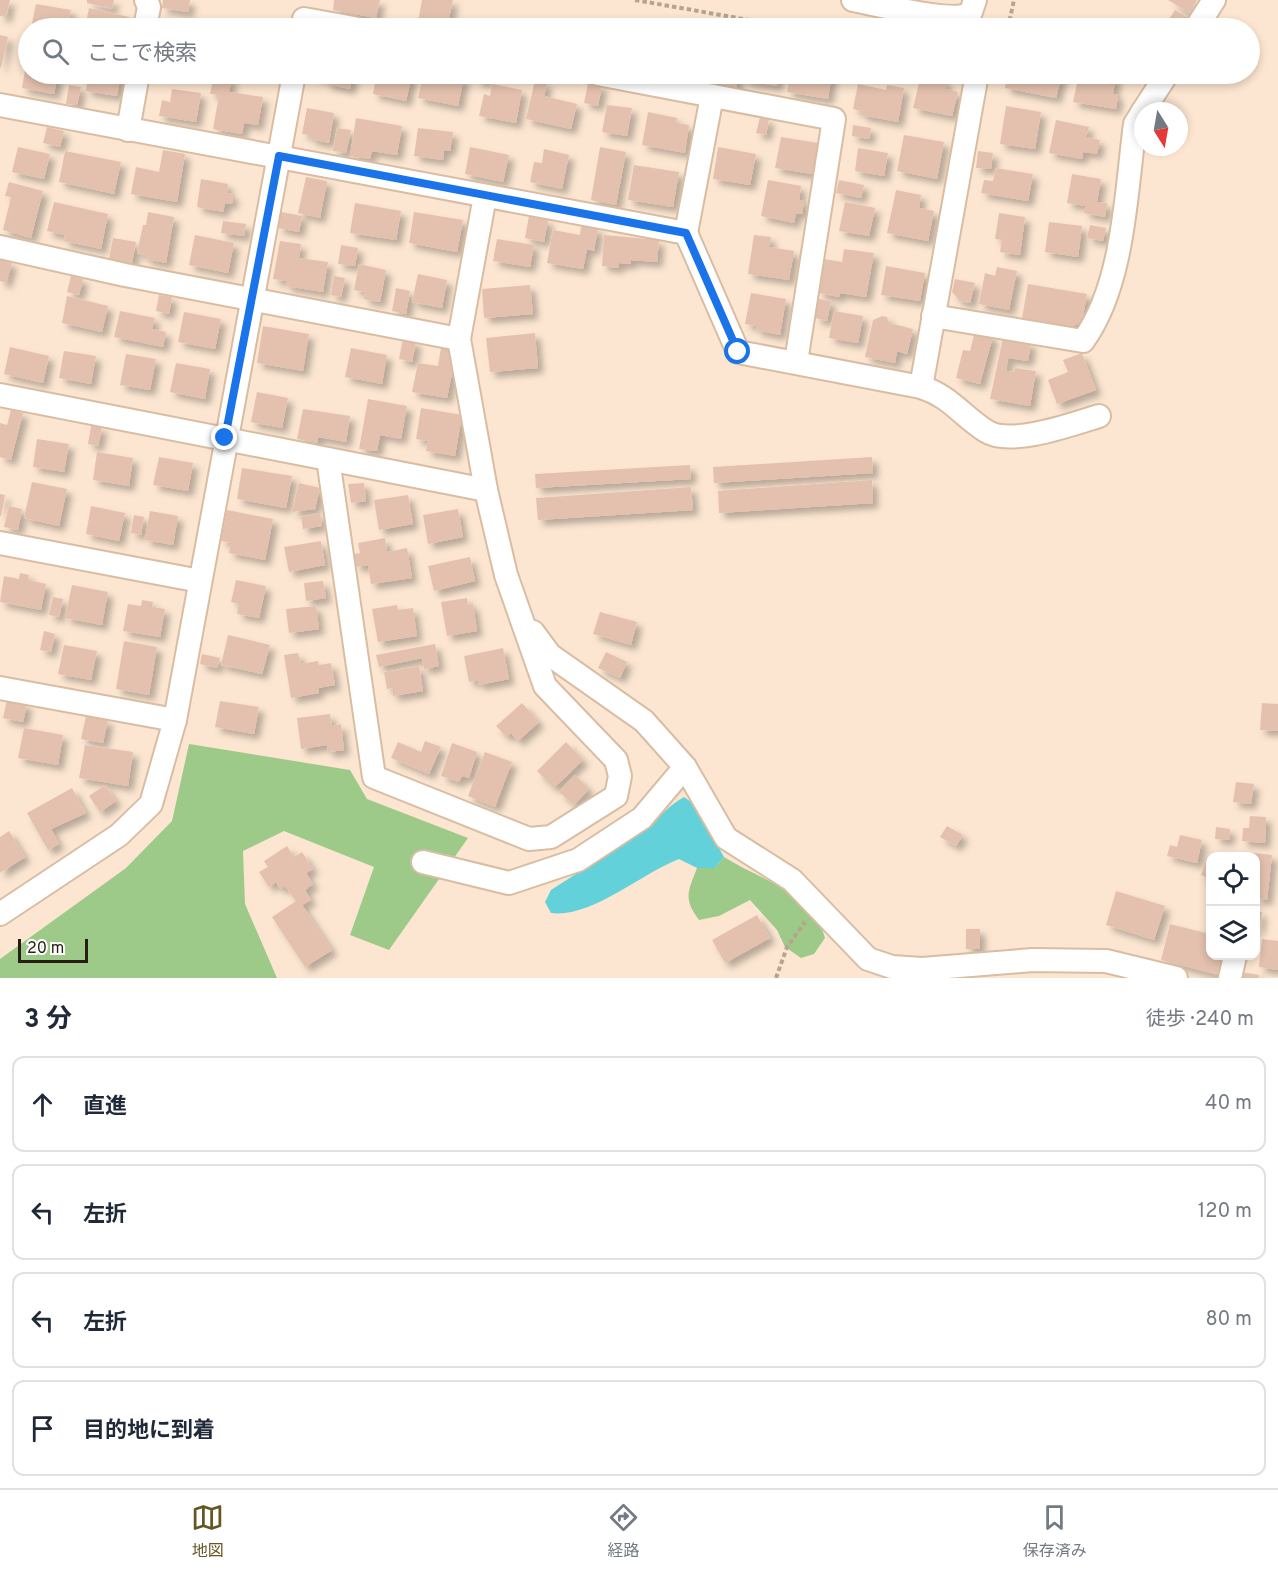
<!DOCTYPE html>
<html lang="ja">
<meta charset="utf-8">
<style>
body{margin:0;font-family:Overpass,"Noto Sans JP",sans-serif;background:#f6f6f7;color:#1f2937}
.controls{position:absolute;right:18px;bottom:18px;display:grid;overflow:hidden;border-radius:12px;box-shadow:0 3px 9px #0003}
.controls button{width:54px;height:54px;display:grid;place-items:center;padding:0;border:0;border-bottom:2px solid #e0e1e3;background:#fff;color:#1f2937;font:30px sans-serif}
.compass{position:absolute;left:1134px;top:102px;width:54px;height:54px;border-radius:50%;background:#fff;box-shadow:0 3px 9px #0003;rotate:169deg}
.scale{position:absolute;left:18px;bottom:15px;width:70px;box-sizing:border-box;padding-left:6px;border:3px solid #271d13;border-top:0;font-size:16px;line-height:21px;white-space:nowrap;color:#271d13;-webkit-text-stroke:4px #fff;paint-order:stroke}
.stop{position:absolute;width:18px;height:18px;margin:-14px;border:4px solid #1a73e8;border-radius:50%;background:#fff}
.stop.end{background:#1a73e8;border-color:#fff;box-shadow:0 2px 6px #0008}
.list{margin:0;padding:0;list-style:none}
h2{display:flex;justify-content:space-between;align-items:center;height:78px;margin:0;padding:0 24px;font-size:26px}
h2 small{font-size:20px;font-weight:400;color:#747a83}
.list li{display:grid;grid-template-columns:39px 1fr auto;gap:18px;align-items:center;box-sizing:border-box;height:96px;margin:0 12px 12px;padding:0 12px;border:2px solid #e0e1e3;border-radius:12px}
.list b{display:block;font-size:22px;white-space:nowrap}
.list em{font-size:20px;font-style:normal;color:#747a83}
.icon{flex:none;width:33px;height:33px;fill:none;stroke:currentColor;stroke-width:2;stroke-linecap:round;stroke-linejoin:round}
.map{position:relative;flex:none;width:1278px;height:978px;overflow:hidden}
.search{position:absolute;background:#fff;box-shadow:0 3px 9px #0003;left:18px;right:18px;top:18px;height:66px;display:flex;align-items:center;gap:15px;box-sizing:border-box;padding:0 21px;border-radius:33px;color:#747a83;font-size:22px}
.sheet{height:510px;background:#fff}
nav{display:flex;justify-content:space-around;align-items:center;box-sizing:border-box;height:84px;border-top:2px solid #e0e1e3;background:#fff;font-size:16px;color:#747a83}
nav a{display:grid;justify-items:center;gap:3px}
nav .on{color:#665623}
.map>svg:first-child{display:block}
.forest{fill:#9dca89}
.water{fill:#63d1d9}
.building{fill:#e4c1ae;filter:url(#shadow)}
.lines{fill:none;stroke-linecap:round;stroke-linejoin:round}
.minor-casing{stroke:#d8bda3;stroke-width:26}
.path{stroke:#b6a492;stroke-width:4;stroke-dasharray:4.5 3;stroke-linecap:butt}
.minor{stroke:#fff;stroke-width:22}
.route{stroke:#1a73e8;stroke-width:8}
</style>
<div class="map">
<svg width="1278" height="978" viewBox="0 0 1278 978">
<defs>
<filter id="shadow"><feDropShadow dx="5.5" dy="5.5" stdDeviation="3" flood-color="#0004"/></filter>
</defs>
<rect width="100%" height="100%" fill="#fce6d1"/>
<g class="forest">
<path d="M189,744L350,770L367,799L468,838L389,950L350,935L374,867L284,831L243,851L245,904L277,978H0V959L126,868L172,821Z"/>
<path d="M724,857C760,880 813,892 825,938L814,954L801,958L785,947L777,930L750,900L719,916L699,920C683,899 688,891 697,868H715Z"/>
</g>
<path class="water" d="M684,797L694,804L724,857L715,868H697L679,859C640,874 592,918 551,913L545,902L551,890C581,870 612,853 641,832C657,821 667,806 684,797Z"/>
<g class="building">
<path d="M0,0H10L6,17L0,16Z"/>
<path d="M87,0H114L112,9L87,3Z"/>
<path d="M163,0H190L188,12L162,8Z"/>
<path d="M334,0H380L376,18L333,10Z"/>
<path d="M422,0H453L447,28L417,27Z"/>
<path d="M1168,0H1197L1190,13Z"/>
<path d="M36,4L71,10L67,28H31Z"/>
<path d="M89,8L129,17L126,28H85Z"/>
<path d="M1175,10L1187,17L1180,28H1163Z"/>
<path d="M567,19L612,27V28H566Z"/>
<path d="M625,24L643,28H624Z"/>
<path d="M0,35L8,37L1,68L0,67Z"/>
<path d="M27,59L28,74H58L54,94L22,88Z"/>
<path d="M88,74H121L117,96L86,91Z"/>
<path d="M314,74H353L350,89L326,84L327,79L313,76Z"/>
<path d="M377,74L412,75L406,101L373,94Z"/>
<path d="M440,74L464,77L458,106L418,98L423,75L439,78Z"/>
<path d="M478,74H487L485,83L477,81Z"/>
<path d="M682,74H721L719,83L682,76Z"/>
<path d="M726,74H739L736,89L724,87Z"/>
<path d="M743,74H779L777,86L742,80Z"/>
<path d="M790,74H832L828,99L787,92Z"/>
<path d="M1008,74H1062L1056,98L1005,88Z"/>
<path d="M1079,74L1116,76L1113,94L1118,95L1116,109L1073,102Z"/>
<path d="M214,75L232,78L229,92L263,97L258,125L244,123L242,134L213,129L219,95L210,94Z"/>
<path d="M921,75L947,81L945,89L958,92L952,116L913,108Z"/>
<path d="M535,80L547,83L544,96L577,104L571,129L526,119Z"/>
<path d="M588,83L602,85L598,106L584,103Z"/>
<path d="M492,84L522,90L516,123L479,116L484,94L490,96Z"/>
<path d="M858,84L886,90L887,85L904,88L898,122L861,115L862,111L853,109Z"/>
<path d="M69,85L81,87L77,105L66,104Z"/>
<path d="M172,89L201,93L196,122L159,116L162,100L170,102Z"/>
<path d="M607,105L632,108L627,136L602,132Z"/>
<path d="M1006,106L1041,112L1035,149L1000,144Z"/>
<path d="M307,108L334,113L329,143L310,139L311,135L302,134Z"/>
<path d="M648,112L677,118L676,123L689,125L685,153L642,145Z"/>
<path d="M760,117L769,119L766,135L756,133Z"/>
<path d="M356,118L402,126L397,155L372,151L370,159L350,156Z"/>
<path d="M1056,120L1089,127L1086,137L1100,140L1097,154L1083,152L1082,159L1049,153Z"/>
<path d="M853,125L871,128L869,139L852,136Z"/>
<path d="M47,127L64,131L60,147L43,143Z"/>
<path d="M337,128L351,130L346,153L333,151Z"/>
<path d="M418,128L453,132L450,151L444,150L443,160L414,156Z"/>
<path d="M904,135L944,142L937,179L897,171Z"/>
<path d="M781,137L818,143L812,174L775,168Z"/>
<path d="M18,147L50,154L44,179L12,172Z"/>
<path d="M470,147L509,155L503,182L465,174Z"/>
<path d="M600,147L626,152L616,205L591,200Z"/>
<path d="M718,147L756,154L750,185L713,179Z"/>
<path d="M858,148L888,153L884,176L855,171Z"/>
<path d="M544,149L569,155L562,189L530,182L534,162L542,163Z"/>
<path d="M163,150L185,154L177,202L131,194L136,167L159,172Z"/>
<path d="M65,151L121,162L114,194L59,182Z"/>
<path d="M978,151L993,153L991,169L976,168Z"/>
<path d="M634,165L679,172L673,207L628,200Z"/>
<path d="M996,168L1033,174L1028,201L981,193L984,180L993,181Z"/>
<path d="M1072,174L1101,179L1097,202L1107,203L1105,217L1084,213L1086,206L1067,203Z"/>
<path d="M306,177L327,181L320,218L298,213Z"/>
<path d="M201,179L228,184L227,193L233,194L232,204L225,203L223,212L197,207Z"/>
<path d="M768,180L801,186L799,200L804,201L802,214L796,213L794,223L761,216Z"/>
<path d="M839,180L864,185L861,198L836,193Z"/>
<path d="M9,182L43,191L31,238L3,230L11,197L5,196Z"/>
<path d="M896,190L921,195L919,208L934,211L928,241L887,233Z"/>
<path d="M54,202L108,214L101,249L64,241L65,235L47,231Z"/>
<path d="M845,202L875,208L869,236L839,231Z"/>
<path d="M355,203L401,211L396,240L350,233Z"/>
<path d="M148,212L174,217L166,263L146,259L147,255L137,253L143,225H146Z"/>
<path d="M281,212L302,216L299,232L278,228Z"/>
<path d="M414,212L463,220L457,252L409,243Z"/>
<path d="M999,213L1025,217L1020,255L1000,252L1002,240L995,239Z"/>
<path d="M529,216L548,220L544,242L525,238Z"/>
<path d="M223,221L246,224L244,236L221,233Z"/>
<path d="M1049,222L1082,226L1078,257L1045,252Z"/>
<path d="M1090,225L1106,228L1103,241L1087,238Z"/>
<path d="M581,226L598,228L594,251L587,249L583,269L547,263L553,230L580,235Z"/>
<path d="M195,235L234,243L228,273L189,265Z"/>
<path d="M604,235L659,240L657,262L631,260V264L619,263V268L602,266Z"/>
<path d="M754,235L771,237L769,247L794,251L789,280L748,274Z"/>
<path d="M113,238L136,242L132,263L109,259Z"/>
<path d="M497,239L534,245L530,267L493,261Z"/>
<path d="M280,241L301,244L299,258L328,262L323,292L286,286L287,281L273,279Z"/>
<path d="M341,245L358,248L355,266L338,264Z"/>
<path d="M844,249L874,253L866,297L840,293L839,297L818,293L824,259L842,262Z"/>
<path d="M0,259L12,263L6,283L0,281Z"/>
<path d="M359,264L386,270L380,302L364,299L365,292L354,290Z"/>
<path d="M886,266L925,273L920,301L881,295Z"/>
<path d="M997,267L1017,271L1009,310L979,304L985,273L995,276Z"/>
<path d="M418,274L447,280L442,308L412,302Z"/>
<path d="M71,276L83,279L79,295L67,292Z"/>
<path d="M334,276L345,278L341,297L331,295Z"/>
<path d="M955,279L975,283L970,303L960,301L952,292Z"/>
<path d="M1028,284L1087,294L1082,322L1071,327L1022,318Z"/>
<path d="M530,285L533,314L484,318L482,289Z"/>
<path d="M396,288L410,291L406,314L392,311Z"/>
<path d="M751,293L786,299L780,335L756,330L757,326L745,324Z"/>
<path d="M159,295L172,297L169,314L156,311Z"/>
<path d="M67,296L108,306L102,332L62,323Z"/>
<path d="M819,299L831,301L827,321L815,318Z"/>
<path d="M120,311L155,318L152,329L166,332L163,347L114,337Z"/>
<path d="M834,311L863,316L858,343L829,338Z"/>
<path d="M184,312L221,319L215,349L178,342Z"/>
<path d="M882,316L887,317L889,323L913,329L907,354L897,351L895,363L865,357L873,320Z"/>
<path d="M263,326L309,334L303,371L257,363Z"/>
<path d="M975,331L993,336L980,384L956,378L963,350L970,351Z"/>
<path d="M535,333L538,368L490,372L486,338Z"/>
<path d="M1003,338L1031,343L1028,361L1008,358L1006,371L1014,372L1015,368L1036,371L1030,406L990,399Z"/>
<path d="M403,339L416,342L412,362L399,359Z"/>
<path d="M10,347L49,356L43,383L4,374Z"/>
<path d="M351,348L387,355L382,384L345,377Z"/>
<path d="M441,348L450,350L455,359L447,398L412,392L418,363L438,366Z"/>
<path d="M64,351L96,356L91,384L59,378Z"/>
<path d="M1082,353L1096,390L1057,404L1048,380L1068,372L1063,360Z"/>
<path d="M126,354L156,359L150,390L120,385Z"/>
<path d="M176,363L210,369L205,399L170,392Z"/>
<path d="M257,392L288,398L282,428L251,422Z"/>
<path d="M368,399L407,406L401,439L380,435L377,451L359,449Z"/>
<path d="M421,408L462,415L455,456L426,451L428,441L416,439Z"/>
<path d="M303,409L350,416L346,442L318,437L317,443L297,439Z"/>
<path d="M11,410L23,413L11,460L0,457V423L7,425Z"/>
<path d="M91,426L102,427L98,446L88,444Z"/>
<path d="M37,439L69,444L64,472L33,467Z"/>
<path d="M97,452L133,458L129,486L93,480Z"/>
<path d="M159,457L193,463L188,491L153,485Z"/>
<path d="M872,457L873,473L714,483L713,467Z"/>
<path d="M690,465L691,479L536,488L535,474Z"/>
<path d="M242,468L292,476L286,508L237,499Z"/>
<path d="M872,480L873,503L719,513L718,491Z"/>
<path d="M32,482L67,489L59,526L24,518Z"/>
<path d="M299,483L320,488L315,509L292,512Z"/>
<path d="M364,483L366,501L351,503L348,484Z"/>
<path d="M691,487L693,510L538,520L536,498Z"/>
<path d="M0,494L5,495L1,516H0Z"/>
<path d="M408,495L413,524L379,530L374,500Z"/>
<path d="M9,506L22,509L18,530L4,527Z"/>
<path d="M91,506L125,513L119,541L86,534Z"/>
<path d="M458,509L463,537L428,544L423,515Z"/>
<path d="M227,510L273,519L265,560L229,553L231,543L221,541Z"/>
<path d="M150,511L178,516L173,545L145,540Z"/>
<path d="M320,513L322,526L303,529L301,517Z"/>
<path d="M134,515L144,517L141,535L131,533Z"/>
<path d="M385,538L387,552L407,548L412,578L371,584L368,565L356,567L354,554L360,553L358,543Z"/>
<path d="M321,541L325,565L289,572L284,547Z"/>
<path d="M470,557L475,581L434,591L428,566Z"/>
<path d="M20,573L29,575L28,580L46,584L41,610L0,602L4,576L19,579Z"/>
<path d="M236,580L266,586L259,618L237,614L239,604L231,602Z"/>
<path d="M323,581L326,598L306,601L304,583Z"/>
<path d="M72,585L108,592L102,625L65,618Z"/>
<path d="M53,597L63,599L59,617L49,615Z"/>
<path d="M467,598L468,605L473,604L477,631L447,636L441,602Z"/>
<path d="M142,600L153,602L152,607L165,609L160,637L123,631L128,604L141,606Z"/>
<path d="M397,605L398,610L413,608L417,636L378,642L372,609Z"/>
<path d="M316,606L319,629L289,633L286,609Z"/>
<path d="M600,612L637,622L631,645L593,634Z"/>
<path d="M44,631L55,634L51,652L40,650Z"/>
<path d="M228,635L270,645L262,674L221,665Z"/>
<path d="M124,641L157,647L149,695L116,689Z"/>
<path d="M435,644L439,666L424,669L422,658L379,667L376,655Z"/>
<path d="M64,645L97,651L91,680L58,674Z"/>
<path d="M503,648L509,679L479,685L478,680L469,682L464,656Z"/>
<path d="M606,652L627,662L620,678L598,668Z"/>
<path d="M298,653L301,664L318,661L319,665L331,663L335,685L318,688L319,693L291,698L284,655Z"/>
<path d="M202,654L220,658L217,668L200,664Z"/>
<path d="M419,666L423,691L393,696L392,688L387,689L384,672Z"/>
<path d="M7,700L27,704L23,722L3,718Z"/>
<path d="M220,701L259,707L254,734L215,727Z"/>
<path d="M522,703L539,722L518,741L511,733L507,737L496,726Z"/>
<path d="M1262,703L1278,704V731L1260,730Z"/>
<path d="M330,714L332,726L341,724L344,750L328,752L327,745L301,749L297,718Z"/>
<path d="M86,716L108,720L103,743L81,739Z"/>
<path d="M24,728L63,735L58,765L18,758Z"/>
<path d="M425,741L441,747L429,774L391,758L398,742L421,752Z"/>
<path d="M566,742L583,760L554,788L537,771Z"/>
<path d="M452,743L477,752L469,778L462,776L459,782L441,776Z"/>
<path d="M85,745L133,752L128,786L79,778Z"/>
<path d="M485,752L512,762L495,807L468,796Z"/>
<path d="M575,775L589,789L574,805L559,792Z"/>
<path d="M1236,782L1254,784L1251,804L1233,802Z"/>
<path d="M105,785L116,801L100,812L89,796Z"/>
<path d="M72,788L86,813L51,829L59,844L48,850L27,813Z"/>
<path d="M1250,816L1266,817L1265,843L1242,841L1243,828H1249Z"/>
<path d="M947,826L963,835L956,846L940,837Z"/>
<path d="M1216,827L1230,829L1229,840L1215,839Z"/>
<path d="M9,831L25,857L0,873V837Z"/>
<path d="M1180,835L1202,840L1197,863L1167,856L1170,845L1177,847Z"/>
<path d="M287,846L294,857L302,852L313,869L306,873L313,884L305,890L311,900L302,905L332,950L305,967L272,917L296,901L285,886L280,889L276,882L269,887L259,872L268,867L264,861Z"/>
<path d="M1247,852L1272,855L1267,900L1256,899V856H1246Z"/>
<path d="M1207,858L1210,859V879L1201,875Z"/>
<path d="M1116,891L1165,906L1154,940L1106,925Z"/>
<path d="M1256,911L1262,912L1259,930L1256,929Z"/>
<path d="M757,915L770,938L725,963L712,940Z"/>
<path d="M1170,924L1210,934V956H1223L1218,975L1161,960Z"/>
<rect x="966" y="929" width="14" height="20"/>
<path d="M1262,939L1278,941V970L1259,967Z"/>
<path d="M1241,972L1259,975L1258,978H1240Z"/>
</g>
<g class="lines">
<g class="minor-casing">
<g id="minor">
<path d="M853,0C875,4 956,25 971,12L975,0"/>
<path d="M304,19L354,28"/>
<path d="M145,28L149,7L146,0"/>
<path d="M1196,28L1214,0"/>
<path d="M598,74L834,119L796,362"/>
<path d="M0,105L686,233L738,352L921,387L977,74"/>
<path d="M1143,111L1167,74"/>
<path d="M128,130L138,74"/>
<path d="M686,233L712,96"/>
<path d="M0,247L125,275L459,339"/>
<path d="M933,316L1083,341C1124,285 1126,192 1135,124L1143,111"/>
<path d="M921,387C950,396 961,415 986,431C1010,447 1073,424 1099,416"/>
<path d="M0,395L328,459L374,777L529,839L551,837L616,796L620,776L616,760L545,686L506,575L486,490L459,339L485,196"/>
<path d="M328,459L486,490"/>
<path d="M0,543L200,581"/>
<path d="M533,632L550,655L644,721L685,767L726,838L792,880L868,959L892,967L922,969L1033,960L1106,961L1176,978"/>
<path d="M0,688L175,720"/>
<path d="M423,862L509,883L578,860L642,818L685,767"/>
<path d="M0,914L119,835L151,804L175,720L294,74"/>
<path d="M1230,978L1235,956"/>
</g>
</g>
<g class="path">
<path d="M635,0L795,28"/>
<path d="M1008,28L1014,0"/>
<path d="M776,978L787,947L805,922"/>
</g>
<use href="#minor" class="minor"/>
</g>
<g class="lines">
<path class="route" d="M225,438L279,156L686,233L738,352"/>
</g>
</svg>
<div class="controls">
<button><svg class="icon" aria-label="locate" viewBox="0 0 24 24"><circle cx="12" cy="12" r="6"/><path d="M12 2v4M12 18v4M2 12h4M18 12h4"/></svg></button>
<button><svg class="icon" aria-label="layers" viewBox="0 0 24 24"><path d="M12 4l9 5-9 5-9-5zM3 14l9 5 9-5"/></svg></button>
</div>
<svg class="compass" viewBox="-18 -18 36 36"><path d="M0-13l5 13h-10z" fill="#e53935"/><path d="M0 13l5-13h-10z" fill="#747a83"/></svg>
<div class="scale">20 m</div>
<div class="stop" style="left:738px;top:352px"></div>
<div class="stop end" style="left:225px;top:438px"></div>
<div class="search"><svg class="icon" aria-label="search" viewBox="0 0 24 24"><circle cx="10" cy="10" r="6"/><path d="M15 15l6 6"/></svg>ここで検索</div>
</div>
<section class="sheet">
<h2>3 分<small>徒歩 · 240 m</small></h2>
<ul class="list">
<li><svg class="icon" aria-label="ahead" viewBox="0 0 24 24"><path d="M12 20V5M6 11l6-6 6 6"/></svg><div><b>直進</b></div><em>40 m</em></li>
<li><svg class="icon" aria-label="left" viewBox="0 0 24 24"><path d="M17 20v-9H6M10 6l-5 5 5 5"/></svg><div><b>左折</b></div><em>120 m</em></li>
<li><svg class="icon" aria-label="left" viewBox="0 0 24 24"><path d="M17 20v-9H6M10 6l-5 5 5 5"/></svg><div><b>左折</b></div><em>80 m</em></li>
<li><svg class="icon" aria-label="arrive" viewBox="0 0 24 24"><path d="M6 21V4h12l-3 4 3 4H6"/></svg><div><b>目的地に到着</b></div></li>
</ul>
</section>
<nav>
<a class="on"><svg class="icon" aria-label="map" viewBox="0 0 24 24"><path d="M3 6l6-2 6 2 6-2v14l-6 2-6-2-6 2zM9 4v14M15 6v14"/></svg>地図</a>
<a><svg class="icon" aria-label="directions" viewBox="0 0 24 24"><path d="M12 3l9 9-9 9-9-9zM9 14v-3h6M13 9l2 2-2 2"/></svg>経路</a>
<a><svg class="icon" aria-label="saved" viewBox="0 0 24 24"><path d="M7 4h10v16l-5-4-5 4z"/></svg>保存済み</a>
</nav>
